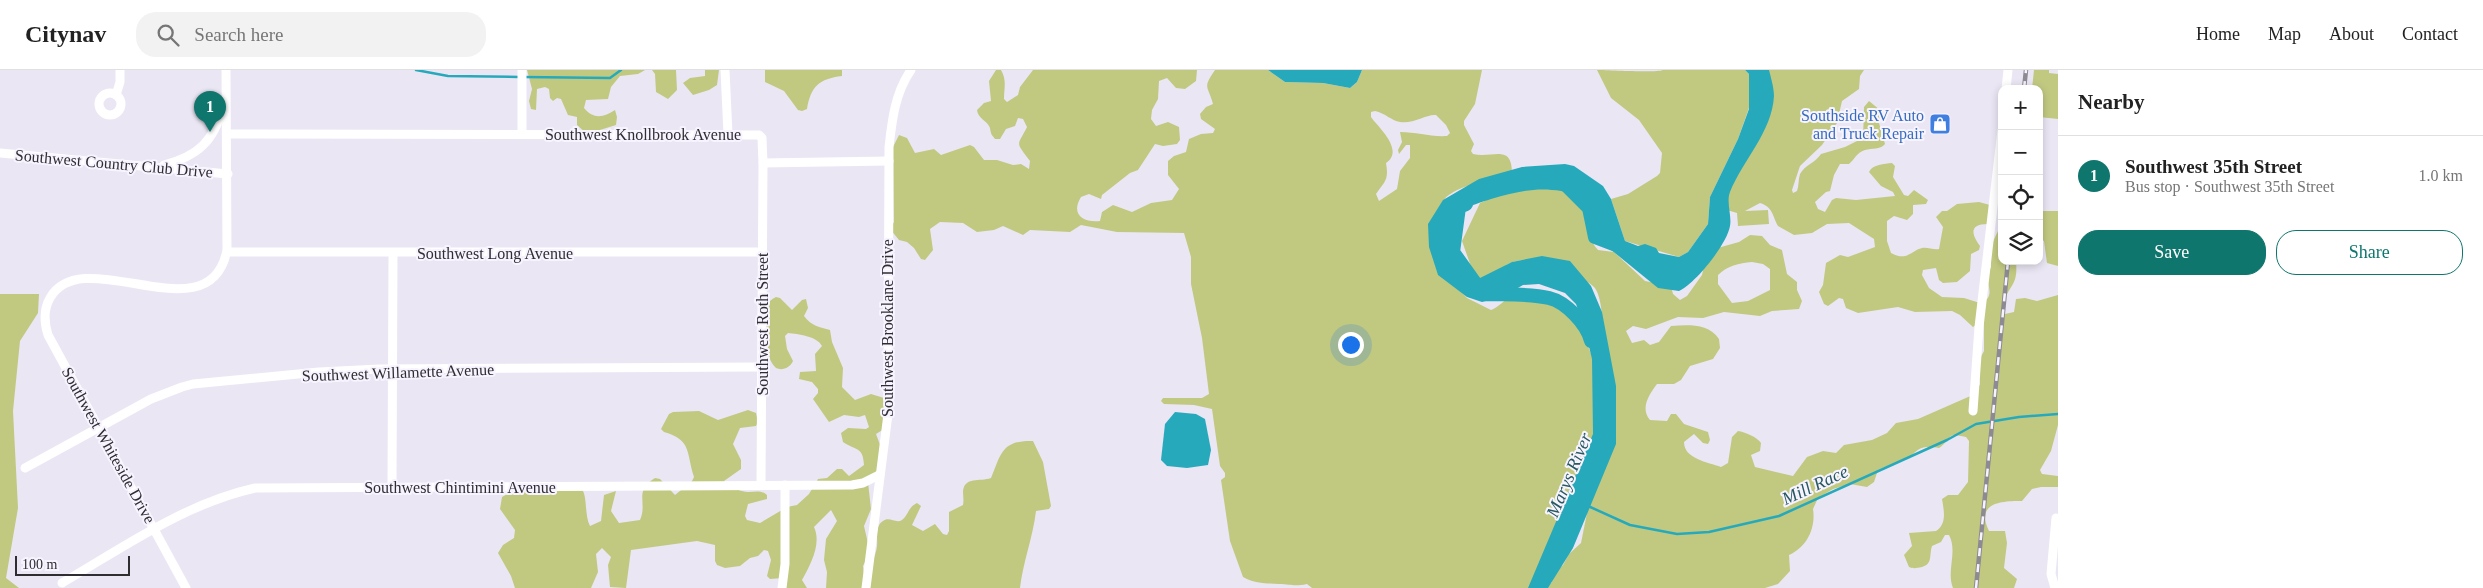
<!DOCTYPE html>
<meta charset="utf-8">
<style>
body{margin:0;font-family:Georgia,serif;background:#f2f2f2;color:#222}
.controls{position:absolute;right:15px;top:15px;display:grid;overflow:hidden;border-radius:10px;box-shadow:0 2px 8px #0003}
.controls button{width:45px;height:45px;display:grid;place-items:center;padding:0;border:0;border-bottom:1px solid #e0e0e0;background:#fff;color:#222;font:25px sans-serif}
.scale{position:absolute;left:15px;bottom:12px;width:115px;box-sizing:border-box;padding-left:5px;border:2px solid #2f2d32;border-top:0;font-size:14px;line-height:18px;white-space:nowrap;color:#2f2d32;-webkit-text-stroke:4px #f8f4ff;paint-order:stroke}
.you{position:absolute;left:1350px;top:274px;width:18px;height:18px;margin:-12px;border:4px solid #fff;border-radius:50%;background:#1a73e8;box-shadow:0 0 0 8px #1a73e833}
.badge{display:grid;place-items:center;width:32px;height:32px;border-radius:50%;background:#0f766e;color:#fff;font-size:16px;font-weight:700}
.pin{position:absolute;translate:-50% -41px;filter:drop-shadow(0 1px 2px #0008)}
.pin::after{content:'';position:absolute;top:26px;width:18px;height:15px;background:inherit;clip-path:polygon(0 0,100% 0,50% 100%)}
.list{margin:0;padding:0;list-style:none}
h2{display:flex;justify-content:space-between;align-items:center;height:65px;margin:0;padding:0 20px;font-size:21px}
h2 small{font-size:16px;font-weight:400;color:#767676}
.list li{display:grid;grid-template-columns:32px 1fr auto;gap:15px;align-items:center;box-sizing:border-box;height:80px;padding:0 20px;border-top:1px solid #e0e0e0}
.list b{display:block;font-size:19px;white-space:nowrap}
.list p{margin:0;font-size:16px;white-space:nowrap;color:#767676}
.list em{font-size:16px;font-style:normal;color:#767676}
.actions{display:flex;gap:10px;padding:15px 20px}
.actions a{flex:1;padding:11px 0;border:1px solid #0f766e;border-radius:20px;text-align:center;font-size:18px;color:#0f766e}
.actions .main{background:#0f766e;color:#fff}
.icon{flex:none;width:28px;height:28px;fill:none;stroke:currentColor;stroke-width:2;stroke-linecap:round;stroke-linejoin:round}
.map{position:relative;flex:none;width:2058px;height:518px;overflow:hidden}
header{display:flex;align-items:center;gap:30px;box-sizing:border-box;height:70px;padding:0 25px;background:#fff;border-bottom:1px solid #e0e0e0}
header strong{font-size:24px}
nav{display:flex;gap:28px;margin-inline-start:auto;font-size:18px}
.search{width:350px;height:45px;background:#f2f2f2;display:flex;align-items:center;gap:12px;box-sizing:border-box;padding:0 18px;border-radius:20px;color:#767676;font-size:19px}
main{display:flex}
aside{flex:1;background:#fff}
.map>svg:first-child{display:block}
.green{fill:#c1c981;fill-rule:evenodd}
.water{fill:#27a9bc}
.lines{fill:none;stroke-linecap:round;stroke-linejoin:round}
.stream{stroke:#27a9bc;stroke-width:2.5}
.river{stroke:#27a9bc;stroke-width:14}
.minor{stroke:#fff;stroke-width:9}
.rail-casing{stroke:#8d8a93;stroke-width:4.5}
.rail{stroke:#f8f4ff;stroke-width:2.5;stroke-dasharray:8;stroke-linecap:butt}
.labels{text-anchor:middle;stroke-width:4;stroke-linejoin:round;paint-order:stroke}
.shop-label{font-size:16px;fill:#366cbe;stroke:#f8f4ff;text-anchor:end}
.street-label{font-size:16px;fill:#2f2d32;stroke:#f8f4ff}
.water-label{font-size:18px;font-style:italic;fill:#275961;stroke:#f8f4ff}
</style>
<header>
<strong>Citynav</strong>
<div class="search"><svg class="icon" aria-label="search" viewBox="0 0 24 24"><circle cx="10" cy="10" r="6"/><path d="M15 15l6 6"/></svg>Search here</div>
<nav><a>Home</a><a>Map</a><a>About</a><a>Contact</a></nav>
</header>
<main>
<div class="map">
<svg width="2058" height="518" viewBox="0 0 2058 518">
<rect width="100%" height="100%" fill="#ebe6f4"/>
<g class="green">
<path d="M527,0H645L638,4L620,6L611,17L608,29L586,30L584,38C594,50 604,47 615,40L617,47L616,55L587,64L577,55V47L568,45L561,29L557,28L553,31L550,28L549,19L545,17L537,19L536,40L531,39L529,31L532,19Z"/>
<path d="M652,0H676L677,20L668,29L656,22L655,4Z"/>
<path d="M705,0H719L717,15L709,20L693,25L683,13L690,8L705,6Z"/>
<path d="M765,0H842V6C819,9 811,16 807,39L802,41L798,40L784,21L765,12Z"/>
<path d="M996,0H1001C1007,10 1004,18 1004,29L1007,32L1018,25L1020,17L1033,0H1197L1196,11L1185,19L1176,18L1167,8L1159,11L1158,29L1152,40L1151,49L1156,56L1168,52L1179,57L1180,70L1177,74L1163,76L1155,74L1138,100L1130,103L1102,125L1101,129L1089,124L1081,127C1070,145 1084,153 1100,151L1102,142L1113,135L1132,142L1151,133L1172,130L1179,119L1168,105V91L1174,86L1186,82L1189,69L1201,64L1213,63L1215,59L1201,49L1200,44L1206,37L1213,34C1208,15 1202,19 1215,0H1268L1285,12L1323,13L1350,18L1357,12L1362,0H1482L1475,34L1464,51V55L1474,74L1471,81L1473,84C1493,89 1513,72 1512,106C1495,110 1450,115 1442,133L1453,213L1467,228L1491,240C1499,237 1505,229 1513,225C1530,219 1570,234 1583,245C1587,249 1589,257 1591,263L1588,276L1596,297L1600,341L1593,366L1583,384L1582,389L1585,403L1529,518H1312L1307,514C1293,517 1291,514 1279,514C1264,513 1256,514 1243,507L1230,471L1221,410L1225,407V403L1220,396L1212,339L1194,335L1164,334L1161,331L1163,328H1202L1209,324L1202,268L1191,214V187L1184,163L1117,162L1081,155L1070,162L1030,160L1023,165L1003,156L994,160L977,162L963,153L940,152L930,159L933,180L925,190L921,189L914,178L907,172L899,170L890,159L894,152L893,77L899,65L907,68L915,83L934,79L941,85L970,75L974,77L984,90H997L1013,95L1021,94L1029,99L1030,91C1015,71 1017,77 1027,57L1023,49L1018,48L1015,56L1006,59L1000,69H995C991,64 991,64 990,58C987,50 978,49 977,40L984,33L991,31L989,11ZM1375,41C1385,43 1392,51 1400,52C1414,54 1426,44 1436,45L1446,55L1450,63L1447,66C1430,67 1417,62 1400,62L1402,72L1398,80L1399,84L1406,75H1410V88L1400,101L1397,119L1379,131L1376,124C1385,111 1389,110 1386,93C1405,80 1378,57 1371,47V42Z"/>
<path d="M1597,0C1610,0 1656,3 1663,0H1745L1749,4V38L1738,69L1710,127L1708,154L1688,182L1679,187L1625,171L1611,129L1628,124L1657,106L1660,103L1662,83L1639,50L1611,28Z"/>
<path d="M1765,0H1864L1860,6L1859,19L1842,31L1837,53L1822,75L1800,96L1792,120L1793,123L1797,121C1799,116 1798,110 1800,104C1805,95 1815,93 1821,84L1845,77L1863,68L1864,37L1869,31L1880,40L1879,53L1885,74C1880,80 1872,78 1865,80C1856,83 1855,89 1849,94H1840L1834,105L1830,121L1826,122L1815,132L1818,139L1825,142L1832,130L1836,128L1856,130L1895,126L1893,122L1881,116L1869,102C1873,94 1884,94 1892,93L1895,96L1893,107L1904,125L1908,126L1914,120L1928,130L1926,134L1913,135V144L1907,150L1894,146L1887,151V171L1891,183C1907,192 1912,180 1922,178C1927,177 1934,180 1939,179L1943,157L1936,147L1942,141H1947L1957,134L1979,132L1990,135L1988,154C1968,154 1972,165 1980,176L1979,180L1971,184L1970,201L1957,212L1943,213L1939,210L1936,198L1923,200L1922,205L1929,218L1942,227L1964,228L1980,233C1997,228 1986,213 1986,200L1991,198V176L1998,161L1999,127L2002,122V191H2016C2018,215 2011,213 2004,231L2005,244L2014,242L2016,229L2025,228L2037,231L2058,225V355L2051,381L2040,400L2042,404L2058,406V417H2041L2032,419L2022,431C2002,431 1975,432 1989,461H2005L2007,473L2004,498L2017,509L2014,518H1953C1946,501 1958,482 1949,465H1945L1941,472L1932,476C1929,485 1933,494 1922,497C1916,498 1914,499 1909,497L1904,485L1912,476L1909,463L1936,461C1947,454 1944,441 1942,429L1948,425H1958L1968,412L1969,371L1966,367C1944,362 1954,368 1939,378C1914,374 1919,384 1902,391C1894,394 1886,396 1878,400L1874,412L1867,417L1850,414L1833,419L1818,428L1813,439C1816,458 1807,477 1789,485L1790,501L1778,514L1765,518H1547L1552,512L1553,504L1563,495L1569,484L1581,473L1587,443C1591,405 1616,241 1594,217C1586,208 1567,205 1556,200C1538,194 1524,185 1506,195L1502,208L1477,209L1474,205L1462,171L1480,133L1524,113L1569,121C1597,141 1582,163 1598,180L1614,182L1645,211L1671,216L1673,224L1680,230L1687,226L1702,205L1705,192L1714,179L1739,172L1750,165L1762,166L1770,175L1782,180L1787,204L1797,212V220L1802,231L1799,239L1772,241L1760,246L1724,242L1703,248L1678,247L1646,259L1633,256L1626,261L1632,273L1644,270L1650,275L1659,272L1671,256C1688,255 1708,253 1719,269L1720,278L1713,289L1690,296L1681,310L1674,314H1657C1649,325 1640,338 1650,350L1667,351L1671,344H1676L1684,354L1708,362L1710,370L1708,374L1703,373L1694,364L1684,372C1684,389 1708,392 1721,397L1728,393L1732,367L1738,361C1745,362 1757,367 1761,373L1760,381L1751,385L1755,397L1793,406L1807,387L1823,381L1836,383L1844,375L1872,370L1887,363L1896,353L1918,349L1975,324L1980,314L1978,292L1984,281V254L1980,252L1973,257L1960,245L1952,241L1915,242L1898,237L1858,243L1846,238L1843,229L1839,228L1828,236L1824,234L1819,222L1823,215L1826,193L1840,185L1848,187L1875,177L1874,169L1849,153L1827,154L1812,163L1794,165L1778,156C1772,145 1773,137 1760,133L1745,141L1768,140L1769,154L1738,156L1737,143L1727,140L1726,131ZM1752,192L1763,194L1770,199V220L1748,231L1732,233L1718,214V205C1727,196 1739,193 1752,192Z"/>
<path d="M2034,0H2049V3L2058,4V49L2039,47V19H2032Z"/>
<path d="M2039,141H2058V196L2047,193L2044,171L2039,168Z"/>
<path d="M0,224H39L38,243L20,271L13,341L18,438L6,508L19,518H0Z"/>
<path d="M776,227L780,228L792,240L802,230L806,229L808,238L804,246C811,256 820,257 830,260L832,272L843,298L842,317L855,330L871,324L884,328V359L876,364L882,380V395L868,412L871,439L864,456L870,482L863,496L864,505C869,497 876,487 877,476C878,468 874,457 883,451C889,446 896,454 902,450C908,446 908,437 917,433L921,436L912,455L923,461L935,454L943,464L947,465L949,461V442L963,435C964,430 963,426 963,422C964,406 980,412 991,408C1001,385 1001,370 1033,371L1043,392L1051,436L1049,439L1036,441C1033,467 1023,492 1020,518H826L827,502L824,490L826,469L837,451L831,440L814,457C822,474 810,495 802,510L807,518H786L783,508L770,509L767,506L771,490L768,481L764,480L758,486L750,488L740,496L725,498L717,495L715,491V475L697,471L631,480L626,518L610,517L608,495L611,487L602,478L596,484L598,502L591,518H515L511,506L498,483L503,475L514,468L515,460L500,439L502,427L516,419L538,423L559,417L581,418C588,425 584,445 590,456L601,451L604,425L616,421L611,441L619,453L640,450C648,432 633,422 655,408L660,409L675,425L692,411L694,407C686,382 692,370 664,362L661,359L669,344L673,342L699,341L718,350L748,340L756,343L758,352L756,356L740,358L733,374L741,390V399L724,411L726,415C733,416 736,420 742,421C751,424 759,418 767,425V429L748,434L745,446L747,450L760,453L787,437L797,435L809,424L818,409L827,408L837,399H842L849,406L864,395C863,376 856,381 843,372L841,363L848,358L866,359L869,357L865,345L859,347L844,345L829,352L813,329L818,323V319L812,312L799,309L800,302L816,301L815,284L822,276C817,266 798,264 788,263L785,266L787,279L793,291C790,298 782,301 776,298C766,288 769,278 767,265C765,251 759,235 776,227Z"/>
</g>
<g class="water">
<path d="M1268,0H1362L1357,12L1350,18L1323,13L1285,12Z"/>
<path d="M1745,0H1769C1771,8 1774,18 1774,26C1772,62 1743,90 1730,122C1726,132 1732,146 1730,156C1727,174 1696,213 1679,221L1658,218L1599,170L1591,143L1582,126C1546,115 1526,119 1491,129C1482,132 1470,135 1463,141C1451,151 1446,183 1455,195C1461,203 1468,206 1478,209L1512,192L1542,186L1570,191L1591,216L1602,242L1616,316V374L1573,478L1548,518H1528L1593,364L1592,289L1585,260L1576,234L1565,223L1539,214L1523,215L1502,227L1482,232L1467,227L1438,205L1429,177L1428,154L1443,130L1479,109L1522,97L1565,94L1574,96L1603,116L1611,129L1625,171L1638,176L1645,174L1656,178L1659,183L1679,187L1688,182L1708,154L1710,127L1738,69L1749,39V4Z"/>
<path d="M1175,342L1196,344L1205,349L1211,380L1208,395L1187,398L1167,396L1161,390L1165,354Z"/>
</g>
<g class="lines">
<g class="stream">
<path d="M416,0L448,6L519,7"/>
<path d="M524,7L610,8L621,0"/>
<path d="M1588,436L1630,455L1677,464L1709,462L1779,446L1947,370L1976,354L2019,347L2058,344"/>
</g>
<g class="river">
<path d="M1562,111L1589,138L1595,167L1616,175"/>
<path d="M1466,134L1459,137L1453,182L1483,224C1504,225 1529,223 1549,228C1566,232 1587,254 1591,271"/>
</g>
<g class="minor">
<path d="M522,0V64"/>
<path d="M725,0L728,64"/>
<path d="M2006,19L2008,0"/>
<circle cx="110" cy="34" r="11"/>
<path d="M116,25L120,12V0"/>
<path d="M227,64L759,65L762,68L763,93L761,414"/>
<path d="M0,83L228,104"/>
<path d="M763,93L889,91"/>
<path d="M164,95C198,86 214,71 223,37"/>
<path d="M227,182H762"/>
<path d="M1973,341L1979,257L2002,60"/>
<path d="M25,398L151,329L182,317L193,314L319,302L379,299L762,297"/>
<path d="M392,418L393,183"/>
<path d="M62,513C124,477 184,434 255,418L852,415L863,413L879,405"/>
<path d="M186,518L48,265C44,252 43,240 50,228C83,170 210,268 227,180L226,0"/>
<path d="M782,518L785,494V415"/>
<path d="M866,518L888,344L889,77C892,50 895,23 911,0"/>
<path d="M2055,518L2051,504L2056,448"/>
</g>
<g class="rail-casing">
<g id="rail">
<path d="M2024,19L2026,0"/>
<path d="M1976,518L2008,191"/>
</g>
</g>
<use href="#rail" class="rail"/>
</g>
<defs>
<g id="shop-square" transform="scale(1.125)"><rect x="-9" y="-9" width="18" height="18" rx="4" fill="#3f7fe0" stroke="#f8f4ff"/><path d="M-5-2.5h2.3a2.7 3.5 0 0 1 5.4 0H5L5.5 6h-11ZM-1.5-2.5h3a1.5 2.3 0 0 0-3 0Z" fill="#fff"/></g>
</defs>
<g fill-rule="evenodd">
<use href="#shop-square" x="1940" y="54"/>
</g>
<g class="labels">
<g class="shop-label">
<text x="1924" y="51">Southside RV Auto<tspan x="1924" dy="18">and Truck Repair</tspan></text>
</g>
<g class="street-label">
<text x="643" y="70">Southwest Knollbrook Avenue</text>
<text transform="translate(114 93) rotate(5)" y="6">Southwest Country Club Drive</text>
<text x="495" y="189">Southwest Long Avenue</text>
<text transform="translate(762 254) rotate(-90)" y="6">Southwest Roth Street</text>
<text transform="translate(887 258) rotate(-90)" y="6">Southwest Brooklane Drive</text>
<text transform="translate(398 302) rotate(-2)" y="6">Southwest Willamette Avenue</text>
<text transform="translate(109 375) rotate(61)" y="6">Southwest Whiteside Drive</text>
<text x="460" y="423">Southwest Chintimini Avenue</text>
</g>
<g class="water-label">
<text transform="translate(1569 405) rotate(-67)" y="6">Marys River</text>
<text transform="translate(1815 415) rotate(-25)" y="6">Mill Race</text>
</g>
</g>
</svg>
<div class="controls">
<button>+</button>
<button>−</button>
<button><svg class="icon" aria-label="locate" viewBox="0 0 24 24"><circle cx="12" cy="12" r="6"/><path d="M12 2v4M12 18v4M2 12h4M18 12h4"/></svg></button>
<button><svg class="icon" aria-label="layers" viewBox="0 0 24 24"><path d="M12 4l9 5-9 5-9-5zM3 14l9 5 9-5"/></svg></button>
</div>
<div class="scale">100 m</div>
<div class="you"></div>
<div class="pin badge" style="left:210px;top:62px">1</div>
</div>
<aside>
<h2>Nearby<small></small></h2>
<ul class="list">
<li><span class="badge">1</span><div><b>Southwest 35th Street</b><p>Bus stop · Southwest 35th Street</p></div><em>1.0 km</em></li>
</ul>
<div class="actions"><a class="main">Save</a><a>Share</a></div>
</aside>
</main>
